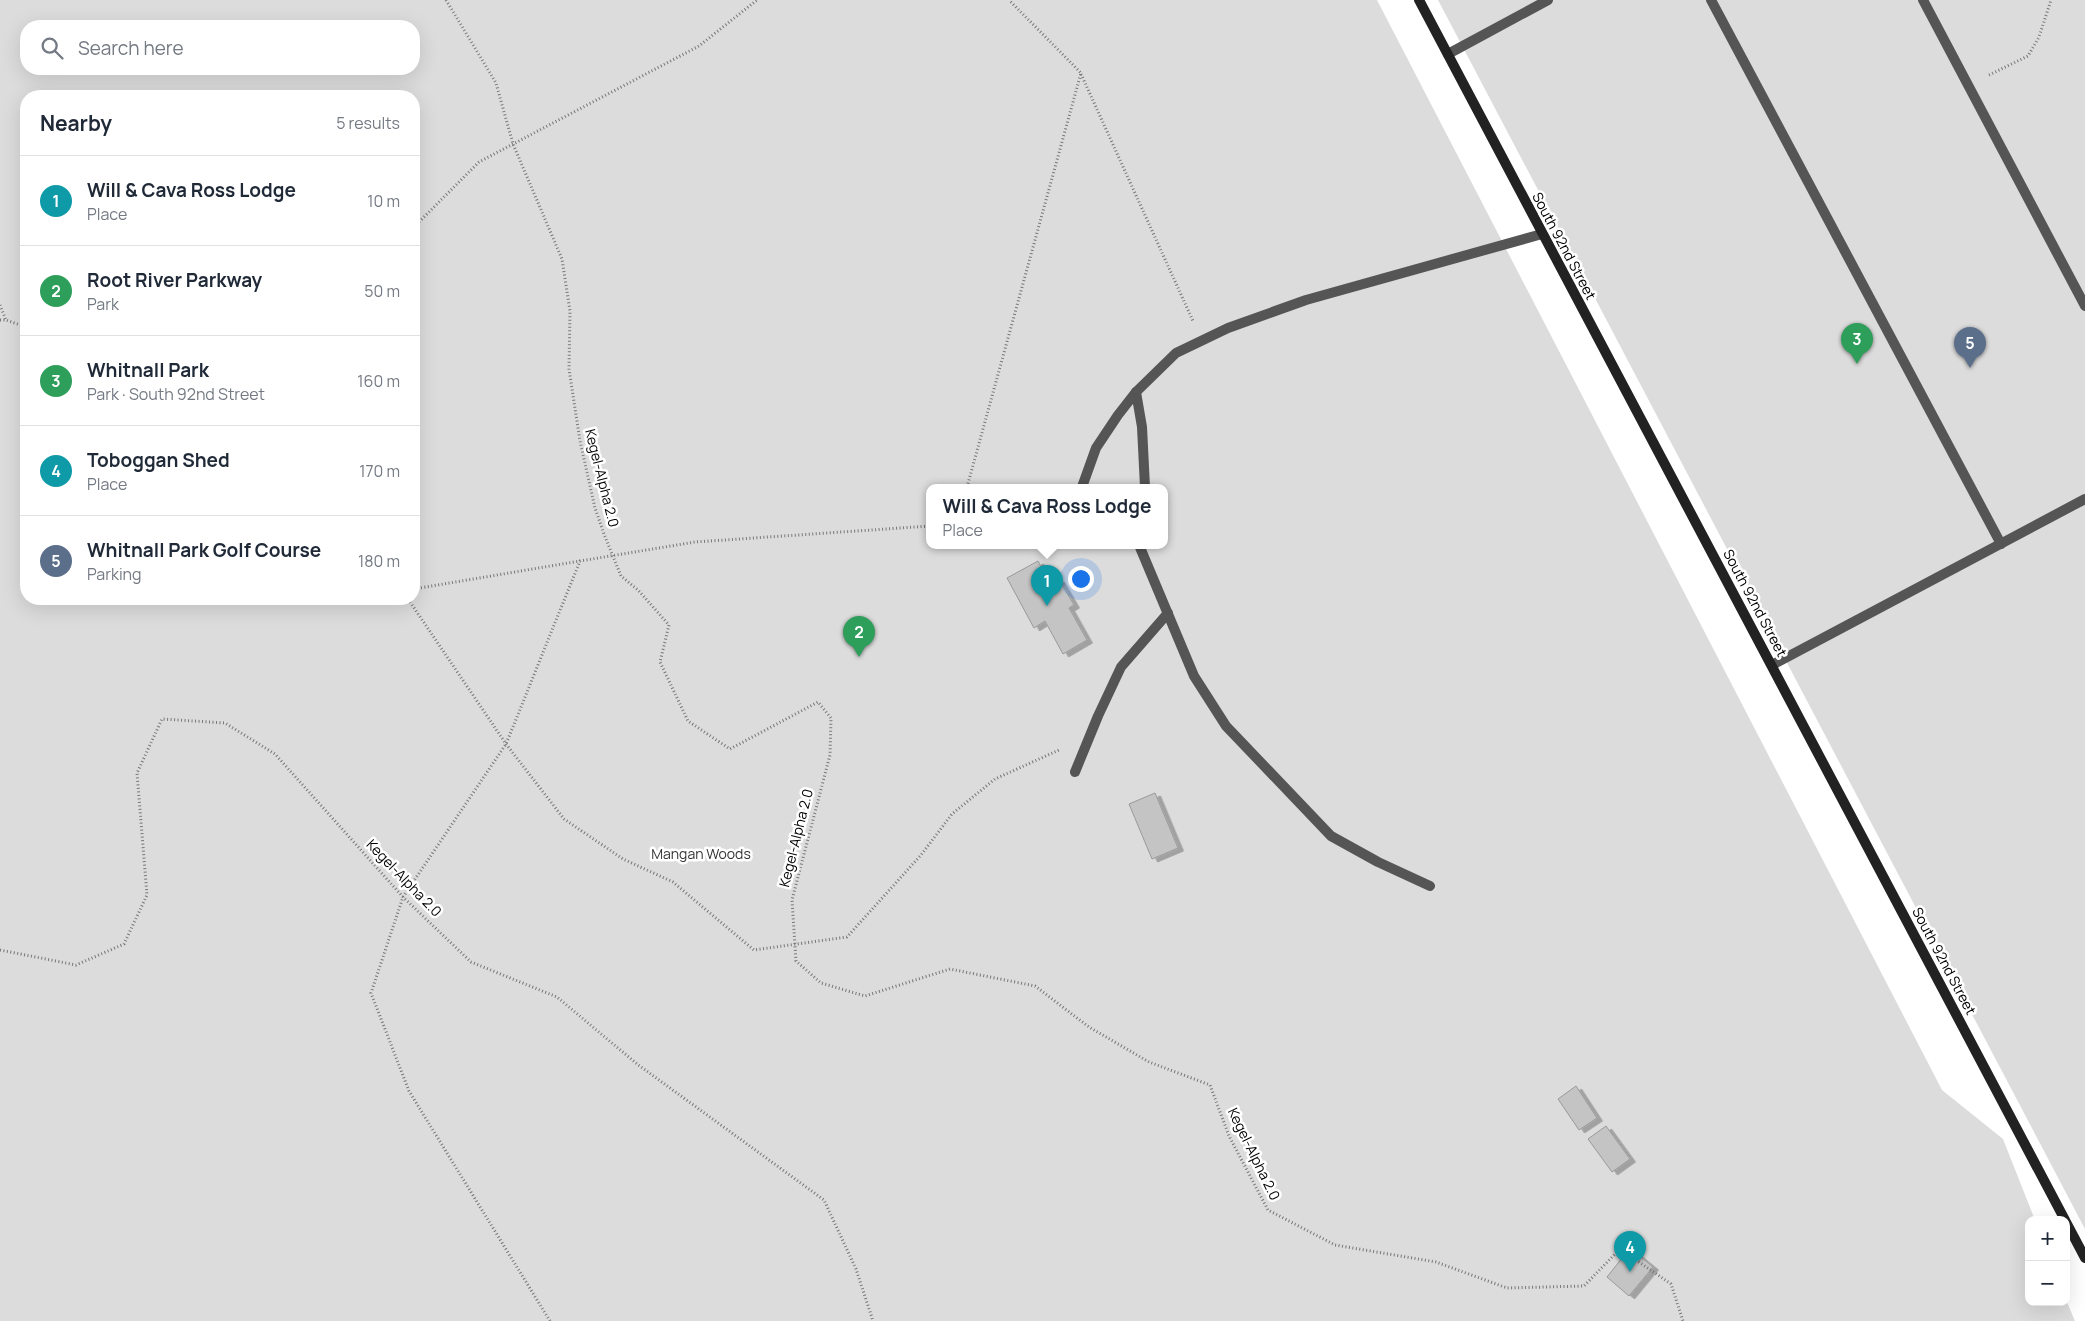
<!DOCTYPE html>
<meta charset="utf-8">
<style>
body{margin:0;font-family:Manrope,sans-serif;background:#f2f2f3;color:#1f2937}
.controls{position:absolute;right:15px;bottom:15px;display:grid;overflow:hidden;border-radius:10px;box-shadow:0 5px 20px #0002}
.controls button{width:45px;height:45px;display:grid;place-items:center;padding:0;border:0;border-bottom:1px solid #e0e1e3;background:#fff;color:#1f2937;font:25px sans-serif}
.you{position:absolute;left:1080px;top:578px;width:18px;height:18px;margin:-12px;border:4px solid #fff;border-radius:50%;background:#1a73e8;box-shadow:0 0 0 8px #1a73e833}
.badge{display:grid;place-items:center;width:32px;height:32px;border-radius:50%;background:#111827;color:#fff;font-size:16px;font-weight:700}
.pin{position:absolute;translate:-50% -41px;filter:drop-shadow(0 1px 2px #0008)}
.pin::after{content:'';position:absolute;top:26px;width:18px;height:15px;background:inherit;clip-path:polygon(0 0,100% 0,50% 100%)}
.popup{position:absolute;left:926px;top:484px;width:242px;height:65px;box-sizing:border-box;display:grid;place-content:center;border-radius:10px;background:#fff;filter:drop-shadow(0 1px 4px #0005);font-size:16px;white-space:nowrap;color:#747a83}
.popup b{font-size:19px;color:#1f2937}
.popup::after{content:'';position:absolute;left:50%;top:100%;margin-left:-10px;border:10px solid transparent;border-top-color:#fff}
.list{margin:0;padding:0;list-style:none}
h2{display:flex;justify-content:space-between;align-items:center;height:65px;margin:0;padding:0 20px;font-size:21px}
h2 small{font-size:16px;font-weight:400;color:#747a83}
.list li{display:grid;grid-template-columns:32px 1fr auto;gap:15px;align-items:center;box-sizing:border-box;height:90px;padding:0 20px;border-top:1px solid #e0e1e3}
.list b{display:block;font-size:19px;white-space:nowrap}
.list p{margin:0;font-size:16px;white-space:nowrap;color:#747a83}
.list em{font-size:16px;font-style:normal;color:#747a83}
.icon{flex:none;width:28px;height:28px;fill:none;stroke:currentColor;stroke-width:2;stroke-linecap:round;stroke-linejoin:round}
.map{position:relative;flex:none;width:2085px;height:1321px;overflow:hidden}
.search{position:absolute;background:#fff;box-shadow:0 5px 20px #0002;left:20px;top:20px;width:400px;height:55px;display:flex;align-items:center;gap:12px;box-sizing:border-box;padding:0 18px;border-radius:20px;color:#747a83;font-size:19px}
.panel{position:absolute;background:#fff;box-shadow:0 5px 20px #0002;left:20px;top:90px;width:400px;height:515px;border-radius:20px}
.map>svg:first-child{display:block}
.green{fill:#dcdcdc;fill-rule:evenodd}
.building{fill:#c4c4c4;stroke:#999;filter:url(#shadow)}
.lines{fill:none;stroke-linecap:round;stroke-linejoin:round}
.path{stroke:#777;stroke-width:3;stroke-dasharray:1 2.5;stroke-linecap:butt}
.lane{stroke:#555;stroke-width:10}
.secondary{stroke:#222;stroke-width:10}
.labels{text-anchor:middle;stroke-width:5;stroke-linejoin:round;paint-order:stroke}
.street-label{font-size:14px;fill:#000;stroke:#fff}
.park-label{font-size:14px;fill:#333;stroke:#fff}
</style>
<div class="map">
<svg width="2085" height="1321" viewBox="0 0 2085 1321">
<defs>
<filter id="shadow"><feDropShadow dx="5.5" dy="3" stdDeviation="0" flood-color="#0004"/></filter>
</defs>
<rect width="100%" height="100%" fill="#fff"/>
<g class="green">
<path d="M0,0H1377L1942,1090L2003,1139L2035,1220H2029V1302H2066V1300L2075,1321H0ZM26,26H414V69H26ZM26,96H414V599H26ZM930,487H1164V545H930Z"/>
<path d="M1438,0H2085V1229Z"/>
</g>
<g class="building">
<path d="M1038,561L1050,584L1059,579L1074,605L1069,608L1087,640L1063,654L1045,621L1034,628L1007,578Z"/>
<path d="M1155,793L1178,848L1152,859L1129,804Z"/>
<path d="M1576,1086L1597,1118L1579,1130L1558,1099Z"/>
<path d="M1606,1126L1630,1159L1612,1172L1588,1139Z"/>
<path d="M1630,1248L1653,1267L1629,1296L1607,1277Z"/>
</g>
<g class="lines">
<g class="path">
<path d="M446,0L496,83L513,144L562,259L570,311L569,369L580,441L595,508L604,534L621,576L638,590L669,625L660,662L688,721L730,749L818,702L831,718L830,755L792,900L796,961L821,983L865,996L950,969L1035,986L1089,1027L1149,1062L1210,1085L1229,1136L1268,1210L1335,1245L1436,1262L1507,1288L1584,1286L1620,1249L1671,1284L1683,1321"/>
<path d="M1081,74L1193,321"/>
<path d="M1989,75L2028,56L2039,37L2051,0"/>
<path d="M414,227L479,162L699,46L757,0"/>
<path d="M0,305L6,320"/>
<path d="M0,320H6L26,327"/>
<path d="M967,487L1081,73L1009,0"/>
<path d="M414,589L580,561"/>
<path d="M408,599L506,744L564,819L623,859L673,882L754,950L847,937L921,855L952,814L995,779L1059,750"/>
<path d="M0,950L76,965L124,944L147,895L137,773L162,719L225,723L275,754L403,897L471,962L557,997L637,1064L824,1200L856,1269L873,1321"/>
<path d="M550,1321L409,1091L371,993L403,897L506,744L580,561L695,542L930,526"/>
</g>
<g class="lane">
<path d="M1711,0L2001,544"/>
<path d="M1923,0L2085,306"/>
<path d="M1448,54L1548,0"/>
<path d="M1136,392L1142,427L1145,487"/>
<path d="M1082,487L1096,448L1118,415L1136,392L1176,353L1228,328L1306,300L1542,234"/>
<path d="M1139,545L1194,676L1226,726L1331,836L1378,862L1430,886"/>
<path d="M1772,665L2085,499"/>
<path d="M1075,772L1098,716L1121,667L1168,613"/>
</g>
<g class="secondary">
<path d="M1419,0L2065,1220"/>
<path d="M2066,1222L2085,1258"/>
</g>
</g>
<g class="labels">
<g class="street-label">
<text transform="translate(1564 246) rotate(62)" y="5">South 92nd Street</text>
<text transform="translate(602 478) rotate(76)" y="5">Kegel-Alpha 2.0</text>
<text transform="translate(1755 603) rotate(62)" y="5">South 92nd Street</text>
<text transform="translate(796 838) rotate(-76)" y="5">Kegel-Alpha 2.0</text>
<text transform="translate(404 878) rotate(46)" y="5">Kegel-Alpha 2.0</text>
<text transform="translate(1944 961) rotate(62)" y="5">South 92nd Street</text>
<text transform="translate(1254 1154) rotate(64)" y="5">Kegel-Alpha 2.0</text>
</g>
<g class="park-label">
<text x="701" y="859">Mangan Woods</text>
</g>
</g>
</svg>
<div class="controls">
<button>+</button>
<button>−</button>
</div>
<div class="you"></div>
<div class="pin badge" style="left:1047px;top:606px;background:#0f9aa8">1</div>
<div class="popup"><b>Will &amp; Cava Ross Lodge</b>Place</div>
<div class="pin badge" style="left:859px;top:657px;background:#2e9e5b">2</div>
<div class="pin badge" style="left:1857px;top:364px;background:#2e9e5b">3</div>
<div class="pin badge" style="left:1630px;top:1272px;background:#0f9aa8">4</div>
<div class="pin badge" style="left:1970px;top:368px;background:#5c6f8a">5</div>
<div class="search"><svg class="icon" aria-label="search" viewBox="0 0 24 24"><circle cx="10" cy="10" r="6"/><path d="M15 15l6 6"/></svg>Search here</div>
<section class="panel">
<h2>Nearby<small>5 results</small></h2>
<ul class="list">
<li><span class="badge" style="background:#0f9aa8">1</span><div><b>Will &amp; Cava Ross Lodge</b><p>Place</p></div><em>10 m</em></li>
<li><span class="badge" style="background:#2e9e5b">2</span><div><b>Root River Parkway</b><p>Park</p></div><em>50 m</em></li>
<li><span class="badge" style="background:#2e9e5b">3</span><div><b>Whitnall Park</b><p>Park · South 92nd Street</p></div><em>160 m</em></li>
<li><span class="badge" style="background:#0f9aa8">4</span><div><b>Toboggan Shed</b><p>Place</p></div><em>170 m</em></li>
<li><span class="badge" style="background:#5c6f8a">5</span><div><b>Whitnall Park Golf Course</b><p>Parking</p></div><em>180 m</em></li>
</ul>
</section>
</div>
